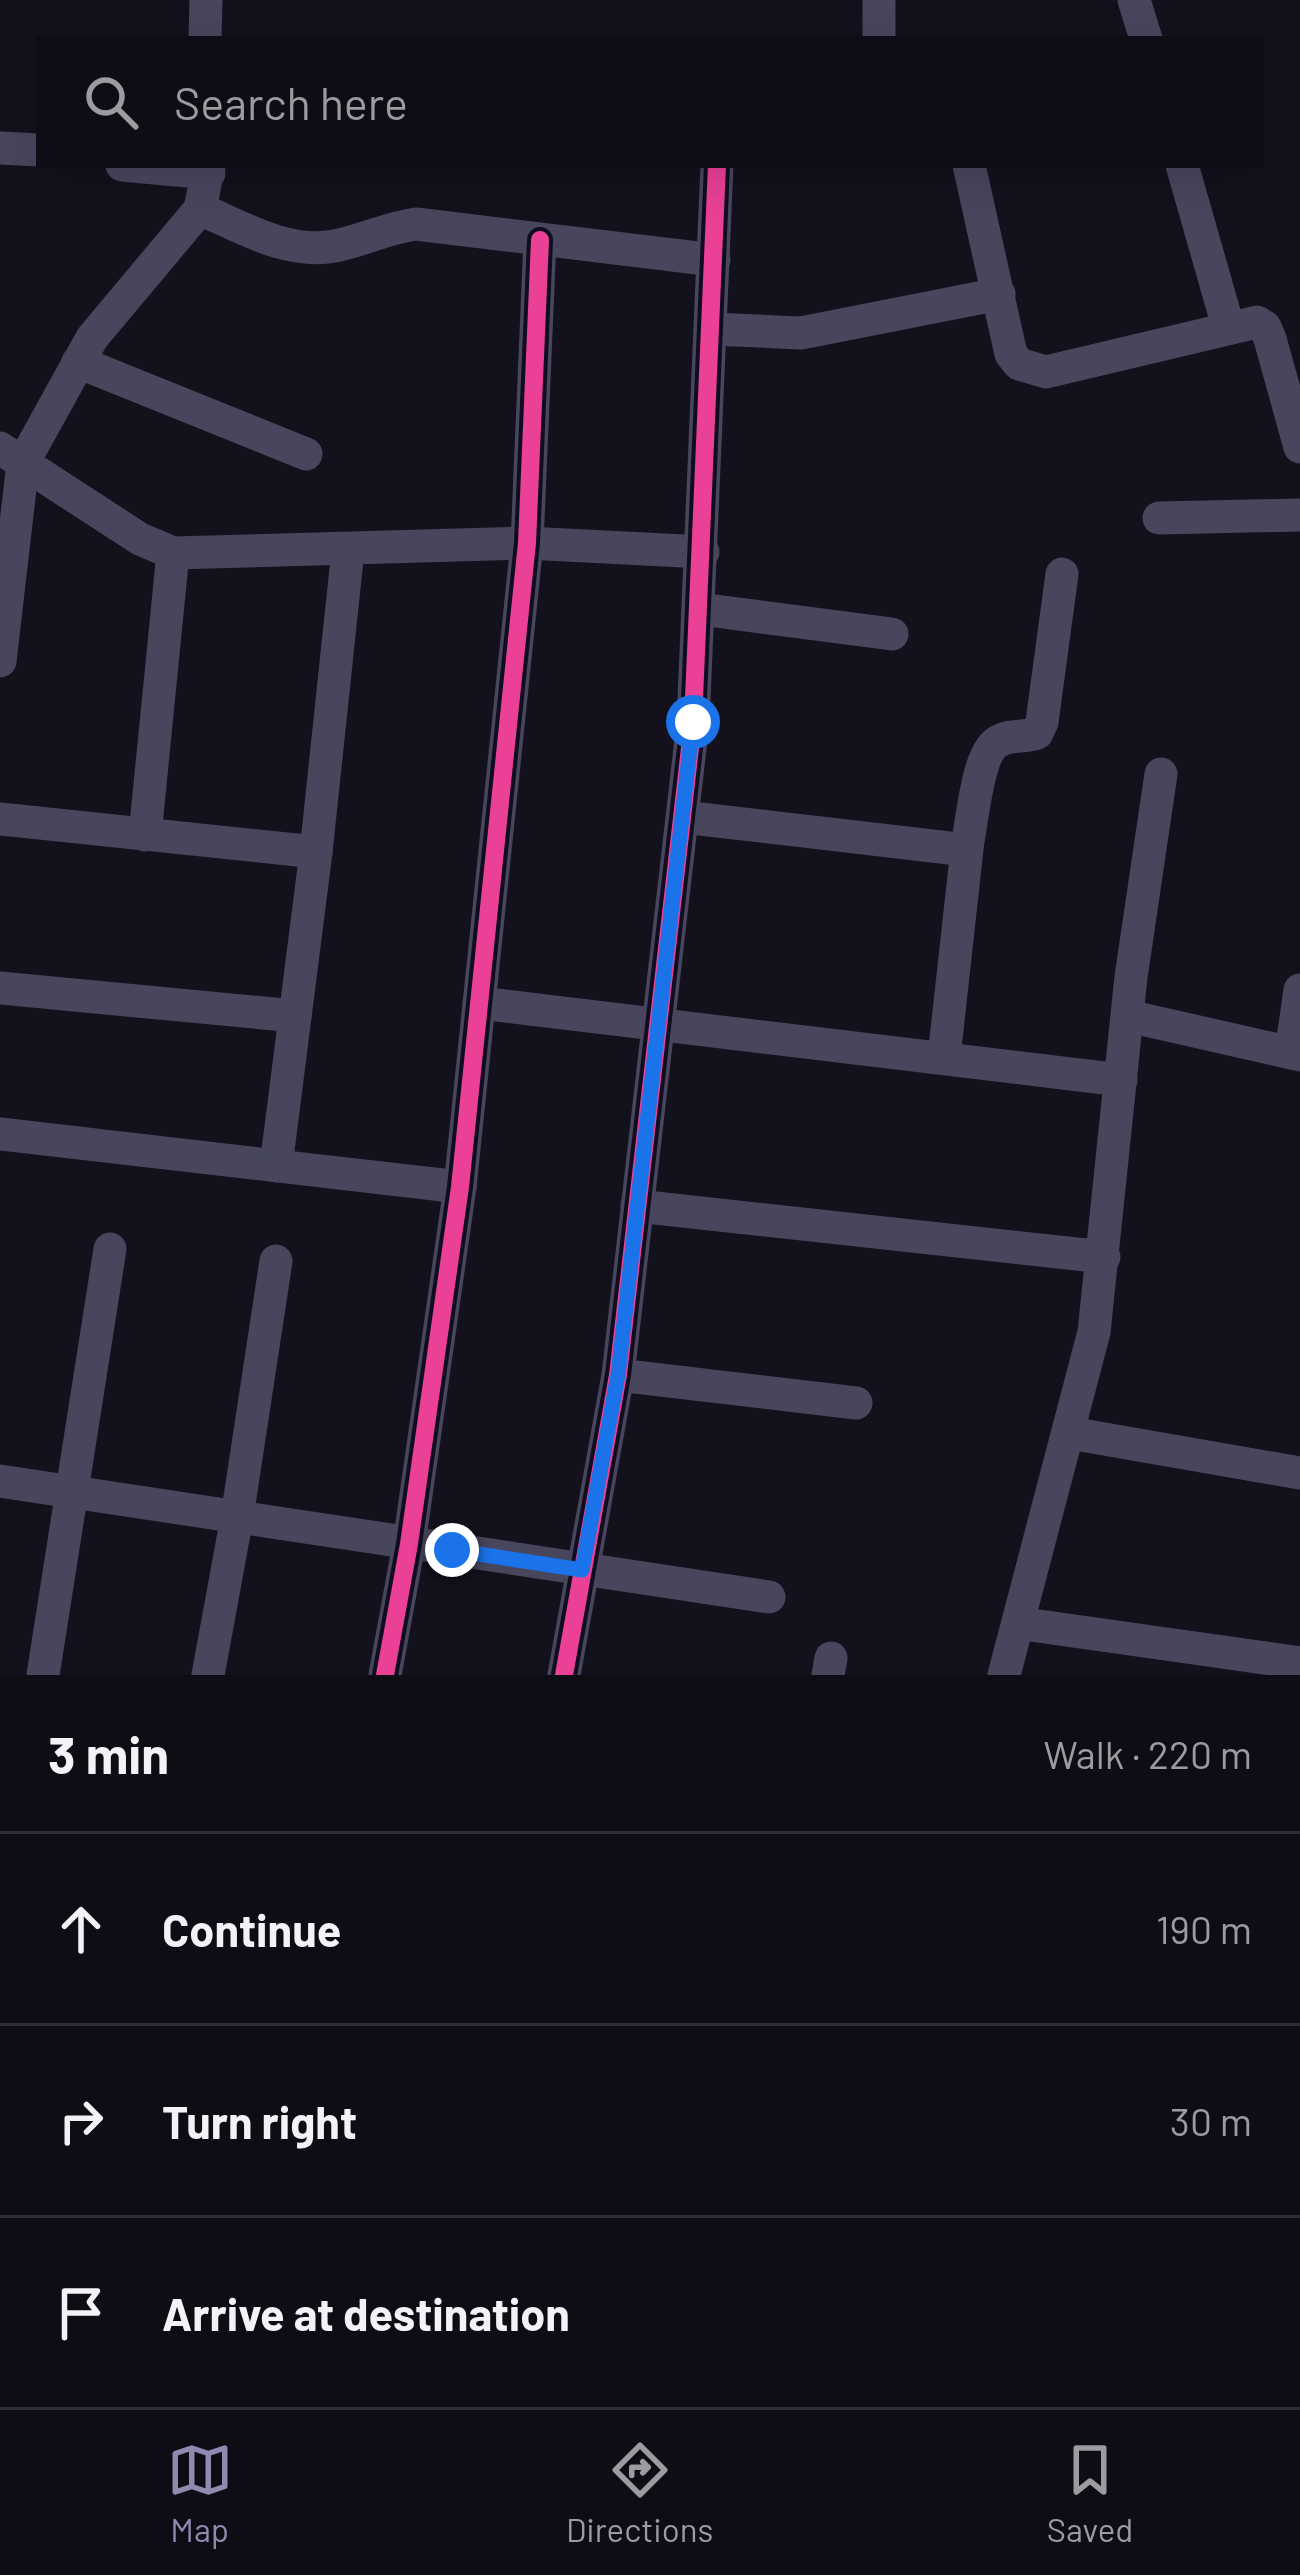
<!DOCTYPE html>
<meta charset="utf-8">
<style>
body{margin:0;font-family:Barlow,sans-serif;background:#1c1b22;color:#f1f3f6}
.stop{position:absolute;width:36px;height:36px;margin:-27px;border:9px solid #1a73e8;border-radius:50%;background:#fff}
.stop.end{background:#1a73e8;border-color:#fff;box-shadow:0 3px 12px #0008}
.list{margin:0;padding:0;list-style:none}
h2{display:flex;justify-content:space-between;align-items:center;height:156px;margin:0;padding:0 48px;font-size:51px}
h2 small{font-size:39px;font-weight:400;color:#9b9ca0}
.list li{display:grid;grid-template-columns:78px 1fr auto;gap:36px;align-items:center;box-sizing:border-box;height:192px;padding:0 48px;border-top:3px solid #2e2d34}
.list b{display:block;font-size:45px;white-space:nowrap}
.list em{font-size:39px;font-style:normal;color:#9b9ca0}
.icon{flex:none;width:66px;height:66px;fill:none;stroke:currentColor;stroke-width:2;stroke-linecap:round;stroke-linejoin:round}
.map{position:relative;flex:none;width:1300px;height:1675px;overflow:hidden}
.search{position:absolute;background:#0e0d15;box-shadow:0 12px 48px #0002;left:36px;right:36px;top:36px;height:132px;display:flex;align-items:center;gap:30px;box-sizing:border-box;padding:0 42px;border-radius:0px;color:#9b9ca0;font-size:45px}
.sheet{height:732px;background:#0e0d15}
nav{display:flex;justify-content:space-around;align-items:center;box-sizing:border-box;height:168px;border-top:3px solid #2e2d34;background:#0e0d15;font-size:33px;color:#9b9ca0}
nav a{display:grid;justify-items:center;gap:6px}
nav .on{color:#8f8bb0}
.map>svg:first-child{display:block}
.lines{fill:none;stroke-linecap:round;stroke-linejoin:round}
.street{stroke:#47465d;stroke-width:33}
.cycleway-casing{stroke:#100d20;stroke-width:26}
.cycleway{stroke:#ea4096;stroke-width:18}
.route{stroke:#1a73e8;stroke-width:15}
</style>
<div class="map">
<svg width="1300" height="1675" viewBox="0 0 1300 1675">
<rect width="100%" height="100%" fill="#13111c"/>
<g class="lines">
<g class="street">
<path d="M879,0V39"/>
<path d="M1134,0L1146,39"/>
<path d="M205,39L206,0"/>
<path d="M0,148L39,150"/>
<path d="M122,165L209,173"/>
<path d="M969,165L1011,354L1019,364L1046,372L1257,322L1265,327L1270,339L1300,447"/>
<path d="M1182,165L1228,326"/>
<path d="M200,209C242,227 287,255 335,246C363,240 388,228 416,224L714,260"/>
<path d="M711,329L801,333L999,294"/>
<path d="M78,362L306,454"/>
<path d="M0,448L140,539L173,553L527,543L703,552"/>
<path d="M1159,518L1300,515"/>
<path d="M700,609L892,634"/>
<path d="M0,661L23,463L92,338L200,209L209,165"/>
<path d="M683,817L958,849L968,840C973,816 978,751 999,741C1011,734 1024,738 1037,733L1042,722L1062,574"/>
<path d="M0,819L316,852"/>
<path d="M145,835L173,553"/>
<path d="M0,988L295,1016"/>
<path d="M479,1003L1121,1080"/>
<path d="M1128,1016L1300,1055"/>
<path d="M1291,1053L1300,990"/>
<path d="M944,1057L968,840"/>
<path d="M0,1134L460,1187"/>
<path d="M276,1166L316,852L348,550"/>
<path d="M637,1206L1104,1257"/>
<path d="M618,1375L856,1403"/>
<path d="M1070,1433L1300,1473"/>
<path d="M0,1481L769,1597"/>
<path d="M1018,1623L1300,1663"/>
<path d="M43,1675L110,1249"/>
<path d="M208,1675L237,1517L276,1261"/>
<path d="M385,1675L409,1544L460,1187L527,543L540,240"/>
<path d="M564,1675L618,1375L693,722L717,165"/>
<path d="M828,1675L831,1658"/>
<path d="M1004,1675L1094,1332L1131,977L1161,774"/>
</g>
<g class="cycleway-casing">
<g id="cycleway">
<path d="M385,1675L409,1544L460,1187L527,543L540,240"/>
<path d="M564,1675L618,1375L693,722L717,165"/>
</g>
</g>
<use href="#cycleway" class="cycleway"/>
</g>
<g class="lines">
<path class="route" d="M452,1550L582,1570L618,1375L693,722"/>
</g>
</svg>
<div class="stop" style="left:693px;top:722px"></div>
<div class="stop end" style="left:452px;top:1550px"></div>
<div class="search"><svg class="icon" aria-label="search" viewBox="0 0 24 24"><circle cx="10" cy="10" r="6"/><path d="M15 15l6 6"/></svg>Search here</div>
</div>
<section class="sheet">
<h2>3 min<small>Walk · 220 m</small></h2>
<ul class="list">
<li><svg class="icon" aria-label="ahead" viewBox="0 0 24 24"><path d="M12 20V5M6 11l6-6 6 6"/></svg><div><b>Continue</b></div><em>190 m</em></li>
<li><svg class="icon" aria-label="right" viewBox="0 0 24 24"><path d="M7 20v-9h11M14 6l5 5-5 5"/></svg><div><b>Turn right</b></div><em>30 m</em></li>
<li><svg class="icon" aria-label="arrive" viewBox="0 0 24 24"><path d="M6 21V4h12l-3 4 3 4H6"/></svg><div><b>Arrive at destination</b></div></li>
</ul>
</section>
<nav>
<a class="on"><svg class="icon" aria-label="map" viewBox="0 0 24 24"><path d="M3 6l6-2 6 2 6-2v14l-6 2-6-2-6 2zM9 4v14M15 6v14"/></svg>Map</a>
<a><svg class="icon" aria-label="directions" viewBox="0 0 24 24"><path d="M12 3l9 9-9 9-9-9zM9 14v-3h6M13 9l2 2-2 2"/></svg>Directions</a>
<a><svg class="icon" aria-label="saved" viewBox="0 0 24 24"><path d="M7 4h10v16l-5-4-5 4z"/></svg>Saved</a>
</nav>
